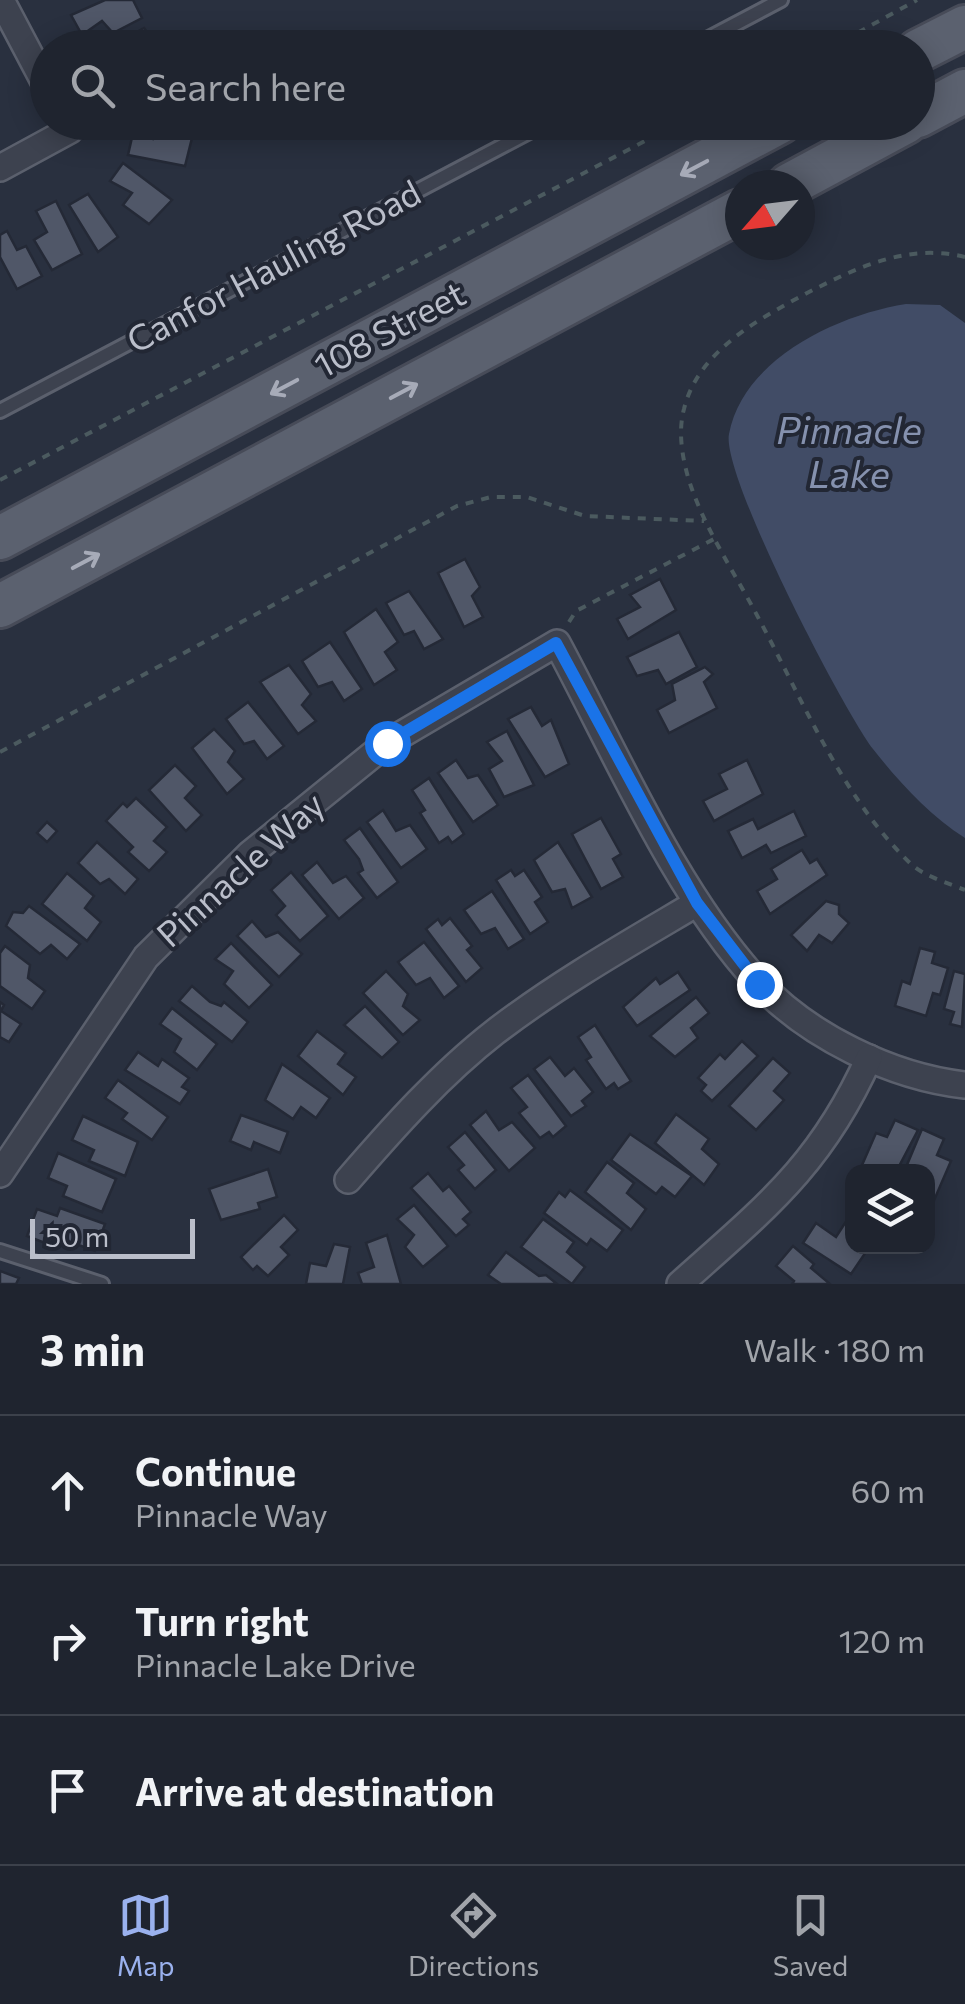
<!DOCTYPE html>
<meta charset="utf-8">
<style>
body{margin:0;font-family:Commissioner,sans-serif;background:#272c37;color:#f1f3f6}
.controls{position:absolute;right:30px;bottom:30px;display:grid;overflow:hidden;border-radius:20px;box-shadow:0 5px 25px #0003}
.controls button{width:90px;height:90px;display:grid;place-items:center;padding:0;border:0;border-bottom:2px solid #3c414b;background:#1f242f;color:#f1f3f6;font:50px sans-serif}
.compass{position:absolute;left:725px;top:170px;width:90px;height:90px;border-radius:50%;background:#1f242f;box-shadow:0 5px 25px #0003;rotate:242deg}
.scale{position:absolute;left:30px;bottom:25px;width:165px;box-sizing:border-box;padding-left:10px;border:5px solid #babeca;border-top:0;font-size:28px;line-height:35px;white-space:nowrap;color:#babeca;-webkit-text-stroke:8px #222734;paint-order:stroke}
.stop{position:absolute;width:30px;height:30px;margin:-22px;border:8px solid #1a73e8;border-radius:50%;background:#fff}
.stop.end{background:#1a73e8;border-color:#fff;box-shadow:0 2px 10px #0008}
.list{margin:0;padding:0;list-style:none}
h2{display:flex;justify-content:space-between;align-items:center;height:130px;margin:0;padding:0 40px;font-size:42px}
h2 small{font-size:32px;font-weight:400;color:#a1a4aa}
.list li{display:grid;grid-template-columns:65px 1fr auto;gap:30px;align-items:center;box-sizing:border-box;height:150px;padding:0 40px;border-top:2px solid #3c414b}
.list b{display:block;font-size:38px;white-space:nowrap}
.list p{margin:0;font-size:32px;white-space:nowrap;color:#a1a4aa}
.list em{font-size:32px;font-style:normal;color:#a1a4aa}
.icon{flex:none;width:55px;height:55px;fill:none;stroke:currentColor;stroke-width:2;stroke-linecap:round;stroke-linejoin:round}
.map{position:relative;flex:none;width:965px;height:1284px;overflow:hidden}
.search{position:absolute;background:#1f242f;box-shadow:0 5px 25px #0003;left:30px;right:30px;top:30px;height:110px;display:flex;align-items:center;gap:25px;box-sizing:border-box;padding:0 35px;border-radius:55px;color:#a1a4aa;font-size:38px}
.sheet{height:580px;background:#1f242f}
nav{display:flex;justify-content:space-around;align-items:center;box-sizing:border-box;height:140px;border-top:2px solid #3c414b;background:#1f242f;font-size:28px;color:#a1a4aa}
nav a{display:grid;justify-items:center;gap:5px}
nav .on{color:#9ab1ee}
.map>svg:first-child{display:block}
.water{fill:#414c66}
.building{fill:#505768;stroke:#242936;stroke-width:2.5}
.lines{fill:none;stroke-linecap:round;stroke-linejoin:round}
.lane-casing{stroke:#5b606d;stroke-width:18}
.street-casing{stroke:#5b606d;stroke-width:30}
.primary-casing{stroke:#474b58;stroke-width:48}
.path{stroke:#4b5a5f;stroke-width:4;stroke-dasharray:8 8;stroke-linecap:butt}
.lane{stroke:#3d424f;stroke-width:12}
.street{stroke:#3d424f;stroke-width:25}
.primary{stroke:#5b616f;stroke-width:42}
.oneway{stroke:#a7abb8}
.route{stroke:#1a73e8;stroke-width:12}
.labels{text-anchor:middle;stroke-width:8;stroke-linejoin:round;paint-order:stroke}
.street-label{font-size:35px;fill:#babeca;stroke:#222734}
.water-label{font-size:38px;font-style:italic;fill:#8591ae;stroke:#222734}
</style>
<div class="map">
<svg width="965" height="1284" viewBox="0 0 965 1284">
<rect width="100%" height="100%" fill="#29303f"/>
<path class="water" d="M906,304L940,305L965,323V838C929,815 899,782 873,749C843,710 721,475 729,434C743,359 837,315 906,304Z"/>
<g class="building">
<path d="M105,0H133L142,18L113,33L102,21L82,35L71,15Z"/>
<path d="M144,28L159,48H121L120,41Z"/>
<path d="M159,127L193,134L185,166L128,155L133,133L153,139Z"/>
<path d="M123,163L172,200L149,224L123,205L132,193L110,181Z"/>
<path d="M88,194L118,237L98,252L69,205Z"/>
<path d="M56,201L82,254L52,270L34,240L47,232L36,211Z"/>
<path d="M7,231L17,250L26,246L42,276L17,289L0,257V235Z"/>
<path d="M465,559L480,587L472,596L483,617L464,627L438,573Z"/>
<path d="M660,579L676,610L628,639L617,619L640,607L630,595Z"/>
<path d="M409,591L443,639L424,649L414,631L404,635L386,603Z"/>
<path d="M376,609L398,642L385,652L397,670L374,685L344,632Z"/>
<path d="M679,632L697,667L666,684L658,670L637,676L627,657Z"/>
<path d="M330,642L362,689L344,701L332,682L318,687L302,661Z"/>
<path d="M289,665L311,694L302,705L316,721L298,734L260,682Z"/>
<path d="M705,667L713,674L704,682L717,708L669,733L657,710L675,700L672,684Z"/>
<path d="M248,702L284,746L267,759L254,741L244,744L226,719Z"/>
<path d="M531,707L542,726L551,720L569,764L545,777L508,719Z"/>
<path d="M214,729L235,751L228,762L244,779L227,794L192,748Z"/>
<path d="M507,731L534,785L504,797L489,769L502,761L487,742Z"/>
<path d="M456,760L468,778L478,775L498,805L473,822L438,773Z"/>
<path d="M747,760L763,794L714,821L703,801L727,789L719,774Z"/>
<path d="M175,765L196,786L185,798L202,815L186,831L149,790Z"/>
<path d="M429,778L464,834L452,843L448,837L439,843L420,813L425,810L412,790Z"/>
<path d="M136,798L167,827L154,841L167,852L149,871L128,852L133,847L106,821L123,803L127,807Z"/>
<path d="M383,810L396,831L410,825L427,849L401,868L367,822Z"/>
<path d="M794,811L806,836L771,853L766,845L742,858L728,831L753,819L758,829Z"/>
<path d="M601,818L621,854L613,859L623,877L601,889L572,834Z"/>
<path d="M47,822L57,831L47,842L37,833Z"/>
<path d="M360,828L398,882L377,898L358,873L363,870L359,859L344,840Z"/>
<path d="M97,842L138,879L125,894L109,879L100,884L78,863Z"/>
<path d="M558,842L592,897L572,908L565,889L552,892L534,860Z"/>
<path d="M802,850L810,863L817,859L827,875L770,914L757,891L777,879L771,869Z"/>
<path d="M317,862L333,883L346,876L364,898L339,919L302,875Z"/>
<path d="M511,870L515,876L524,870L542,897L535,902L548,922L530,934L496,880Z"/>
<path d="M291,872L328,916L300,941L276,915L285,906L271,890Z"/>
<path d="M67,873L94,896L85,908L101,922L87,941L42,904Z"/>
<path d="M492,891L524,939L508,949L495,928L481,934L464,910Z"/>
<path d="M826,901L839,905V914L849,923L832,943L819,935L807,951L791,935Z"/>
<path d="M29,906L80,944L67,959L51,945L40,954L6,926L13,912L23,913Z"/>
<path d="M450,918L472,946L467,950L482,968L466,982L426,929L438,919L442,925Z"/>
<path d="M252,921L266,937L278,932L302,954L279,977L237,936Z"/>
<path d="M424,942L459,986L444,998L430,978L416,985L398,962Z"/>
<path d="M231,943L272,985L249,1008L224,984L233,971L215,959Z"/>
<path d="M5,946L30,965L28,978L45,991L32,1009L0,986V953Z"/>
<path d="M920,948L935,952L932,963L948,968L940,995L933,993L926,1016L895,1006L902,981L910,984Z"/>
<path d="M386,971L408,994L403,1006L420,1020L403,1035L363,993Z"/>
<path d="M954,971L965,974L962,1027L950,1024L954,1012L944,1009Z"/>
<path d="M678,972L690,990L637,1026L623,1007L656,978L660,984Z"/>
<path d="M192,986L210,1002L221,1006L224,1002L248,1022L232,1042L179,1001Z"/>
<path d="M696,997L709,1013L691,1028L698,1038L675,1057L650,1036Z"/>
<path d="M0,1002L4,1005L1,1011L21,1024L9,1042L0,1037Z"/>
<path d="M365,1006L399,1042L382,1058L344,1025Z"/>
<path d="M172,1008L217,1044L197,1070L174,1052L181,1039L160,1024Z"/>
<path d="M595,1025L631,1081L618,1089L614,1083L606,1089L586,1060L591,1057L578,1037Z"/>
<path d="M317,1031L346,1053L338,1064L356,1077L343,1095L298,1056Z"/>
<path d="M742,1041L758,1056L712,1101L701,1091L706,1085L698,1078L720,1054L725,1059Z"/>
<path d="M138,1052L158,1066L162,1059L189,1078L182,1087L189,1091L180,1104L125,1070Z"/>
<path d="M550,1057L565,1076L574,1068L593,1092L582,1101L586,1106L571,1116L534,1069Z"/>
<path d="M773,1058L790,1073L774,1091L784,1100L756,1130L729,1106Z"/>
<path d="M282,1064L330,1098L316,1118L301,1107L293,1119L265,1100Z"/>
<path d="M528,1075L566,1126L553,1137L549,1132L540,1138L519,1113L527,1107L511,1088Z"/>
<path d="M118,1080L168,1117L152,1140L122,1119L127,1113L105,1098Z"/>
<path d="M486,1111L499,1130L512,1122L535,1148L509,1171L470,1125Z"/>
<path d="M676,1114L709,1139L702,1149L719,1164L704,1185L655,1143Z"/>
<path d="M241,1115L288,1132L280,1153L254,1142L251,1150L230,1141Z"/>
<path d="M83,1116L138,1142L125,1176L89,1161L94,1150L72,1140Z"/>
<path d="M895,1120L918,1130L896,1172H859L876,1133L887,1137Z"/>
<path d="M922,1129L944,1139L937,1155L951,1161L932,1205L928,1203V1172H904Z"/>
<path d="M465,1132L496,1170L475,1189L458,1170L464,1165L448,1147Z"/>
<path d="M630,1134L692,1176L675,1197L662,1187L656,1194L611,1160Z"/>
<path d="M58,1153L116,1179L102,1212L63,1196L67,1186L48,1178Z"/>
<path d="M607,1162L634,1183L627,1193L646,1209L631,1230L585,1192Z"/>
<path d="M268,1169L277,1197L258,1203L260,1209L221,1220L209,1189Z"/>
<path d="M428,1173L443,1191L449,1186L471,1212L463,1219L469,1225L456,1236L411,1188Z"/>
<path d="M570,1190L623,1230L607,1251L591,1239L587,1245L544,1213L559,1192L565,1197Z"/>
<path d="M414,1205L448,1246L423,1267L405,1247L414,1235L397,1219Z"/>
<path d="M60,1208L105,1224L95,1251L54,1236L50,1245L27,1236L37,1209L57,1216Z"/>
<path d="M284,1215L298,1230L281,1247L289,1255L268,1276L257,1266L253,1270L241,1257Z"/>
<path d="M543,1219L574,1242L567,1252L585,1267L572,1284L521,1247Z"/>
<path d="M816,1223L836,1237L845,1223L852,1228V1246H870L851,1274L803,1243Z"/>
<path d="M387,1235L401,1284H362L358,1273L374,1267L366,1243Z"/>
<path d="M334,1244L350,1247L343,1284H306L310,1263L326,1266Z"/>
<path d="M793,1246L814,1264L811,1268L830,1284H792L794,1281L776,1266Z"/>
<path d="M506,1252L539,1276L546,1275L557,1284H501L488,1275Z"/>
<path d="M0,1271L19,1278L16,1284H0Z"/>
</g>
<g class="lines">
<g class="lane-casing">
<g id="lane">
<path d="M690,48L781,0"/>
<path d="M0,411L548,122"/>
<path d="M0,1251L102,1284"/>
</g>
</g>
<g class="street-casing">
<g id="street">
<path d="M1,0L48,89"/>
<path d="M0,168L70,130L65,122"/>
<path d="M0,1174L146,957L250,854L387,743L557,643C615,751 675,892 758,982C808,1036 892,1077 965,1085"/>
<path d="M348,1180C393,1128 441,1074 495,1032C559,983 628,944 697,903"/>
<path d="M680,1284C765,1208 821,1165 869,1058"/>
</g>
</g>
<g class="primary-casing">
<g id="primary">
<path d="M918,51L965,27"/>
<path d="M918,116L965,91"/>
<path d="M789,185L906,122"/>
<path d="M0,538L780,122"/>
<path d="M0,606L740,211"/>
</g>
</g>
<g class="path">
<path d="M830,48L917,0"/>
<path d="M965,257C908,243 858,267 807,293C759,319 698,351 684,409C678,431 682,456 688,477C703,527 735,573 759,619C803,701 843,799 911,864C924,876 948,883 965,890"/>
<path d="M0,480L681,122"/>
<path d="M569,622L576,611L716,538"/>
<path d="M0,752L457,506L491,497H527L585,516L704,521"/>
</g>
<use href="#lane" class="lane"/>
<use href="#street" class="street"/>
<use href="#primary" class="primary"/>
</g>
<defs><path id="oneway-shaft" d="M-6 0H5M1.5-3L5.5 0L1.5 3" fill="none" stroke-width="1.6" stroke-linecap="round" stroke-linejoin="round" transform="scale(2.5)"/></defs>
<g class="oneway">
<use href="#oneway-shaft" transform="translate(694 168) rotate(152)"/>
<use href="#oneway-shaft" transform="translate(284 387) rotate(152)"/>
<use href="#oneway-shaft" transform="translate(404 391) rotate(-28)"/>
<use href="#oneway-shaft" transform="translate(86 561) rotate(-28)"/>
</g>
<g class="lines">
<path class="route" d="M387,743L556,643L697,903L759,984"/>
</g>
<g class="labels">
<g class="street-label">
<text transform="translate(274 267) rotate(-28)" y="12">Canfor Hauling Road</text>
<text transform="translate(390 330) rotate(-28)" y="12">108 Street</text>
<text transform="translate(241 870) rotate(-42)" y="12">Pinnacle Way</text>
</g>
<g class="water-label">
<text x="849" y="444">Pinnacle<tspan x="849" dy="44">Lake</tspan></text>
</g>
</g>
</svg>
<div class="controls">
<button><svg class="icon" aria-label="layers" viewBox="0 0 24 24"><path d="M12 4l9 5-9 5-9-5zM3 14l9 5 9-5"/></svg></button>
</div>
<svg class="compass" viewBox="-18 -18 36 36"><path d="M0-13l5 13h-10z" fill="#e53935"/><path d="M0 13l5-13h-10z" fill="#a1a4aa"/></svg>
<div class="scale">50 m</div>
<div class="stop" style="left:387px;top:743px"></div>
<div class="stop end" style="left:759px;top:984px"></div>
<div class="search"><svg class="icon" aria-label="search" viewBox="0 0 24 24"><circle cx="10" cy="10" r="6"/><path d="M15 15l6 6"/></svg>Search here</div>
</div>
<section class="sheet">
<h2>3 min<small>Walk · 180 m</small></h2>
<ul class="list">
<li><svg class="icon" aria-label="ahead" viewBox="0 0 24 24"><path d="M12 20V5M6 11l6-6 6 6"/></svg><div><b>Continue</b><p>Pinnacle Way</p></div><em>60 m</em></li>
<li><svg class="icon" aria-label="right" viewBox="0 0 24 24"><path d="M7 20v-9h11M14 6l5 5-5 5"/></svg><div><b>Turn right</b><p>Pinnacle Lake Drive</p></div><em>120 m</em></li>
<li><svg class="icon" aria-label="arrive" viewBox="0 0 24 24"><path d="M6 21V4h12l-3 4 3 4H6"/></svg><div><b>Arrive at destination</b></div></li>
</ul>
</section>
<nav>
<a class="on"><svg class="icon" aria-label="map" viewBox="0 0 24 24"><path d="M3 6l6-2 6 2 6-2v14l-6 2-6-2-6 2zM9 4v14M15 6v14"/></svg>Map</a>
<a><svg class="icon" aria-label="directions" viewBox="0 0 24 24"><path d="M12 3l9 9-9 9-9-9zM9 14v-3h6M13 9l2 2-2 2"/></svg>Directions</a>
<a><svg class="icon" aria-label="saved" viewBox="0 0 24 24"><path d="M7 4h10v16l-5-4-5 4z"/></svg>Saved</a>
</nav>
